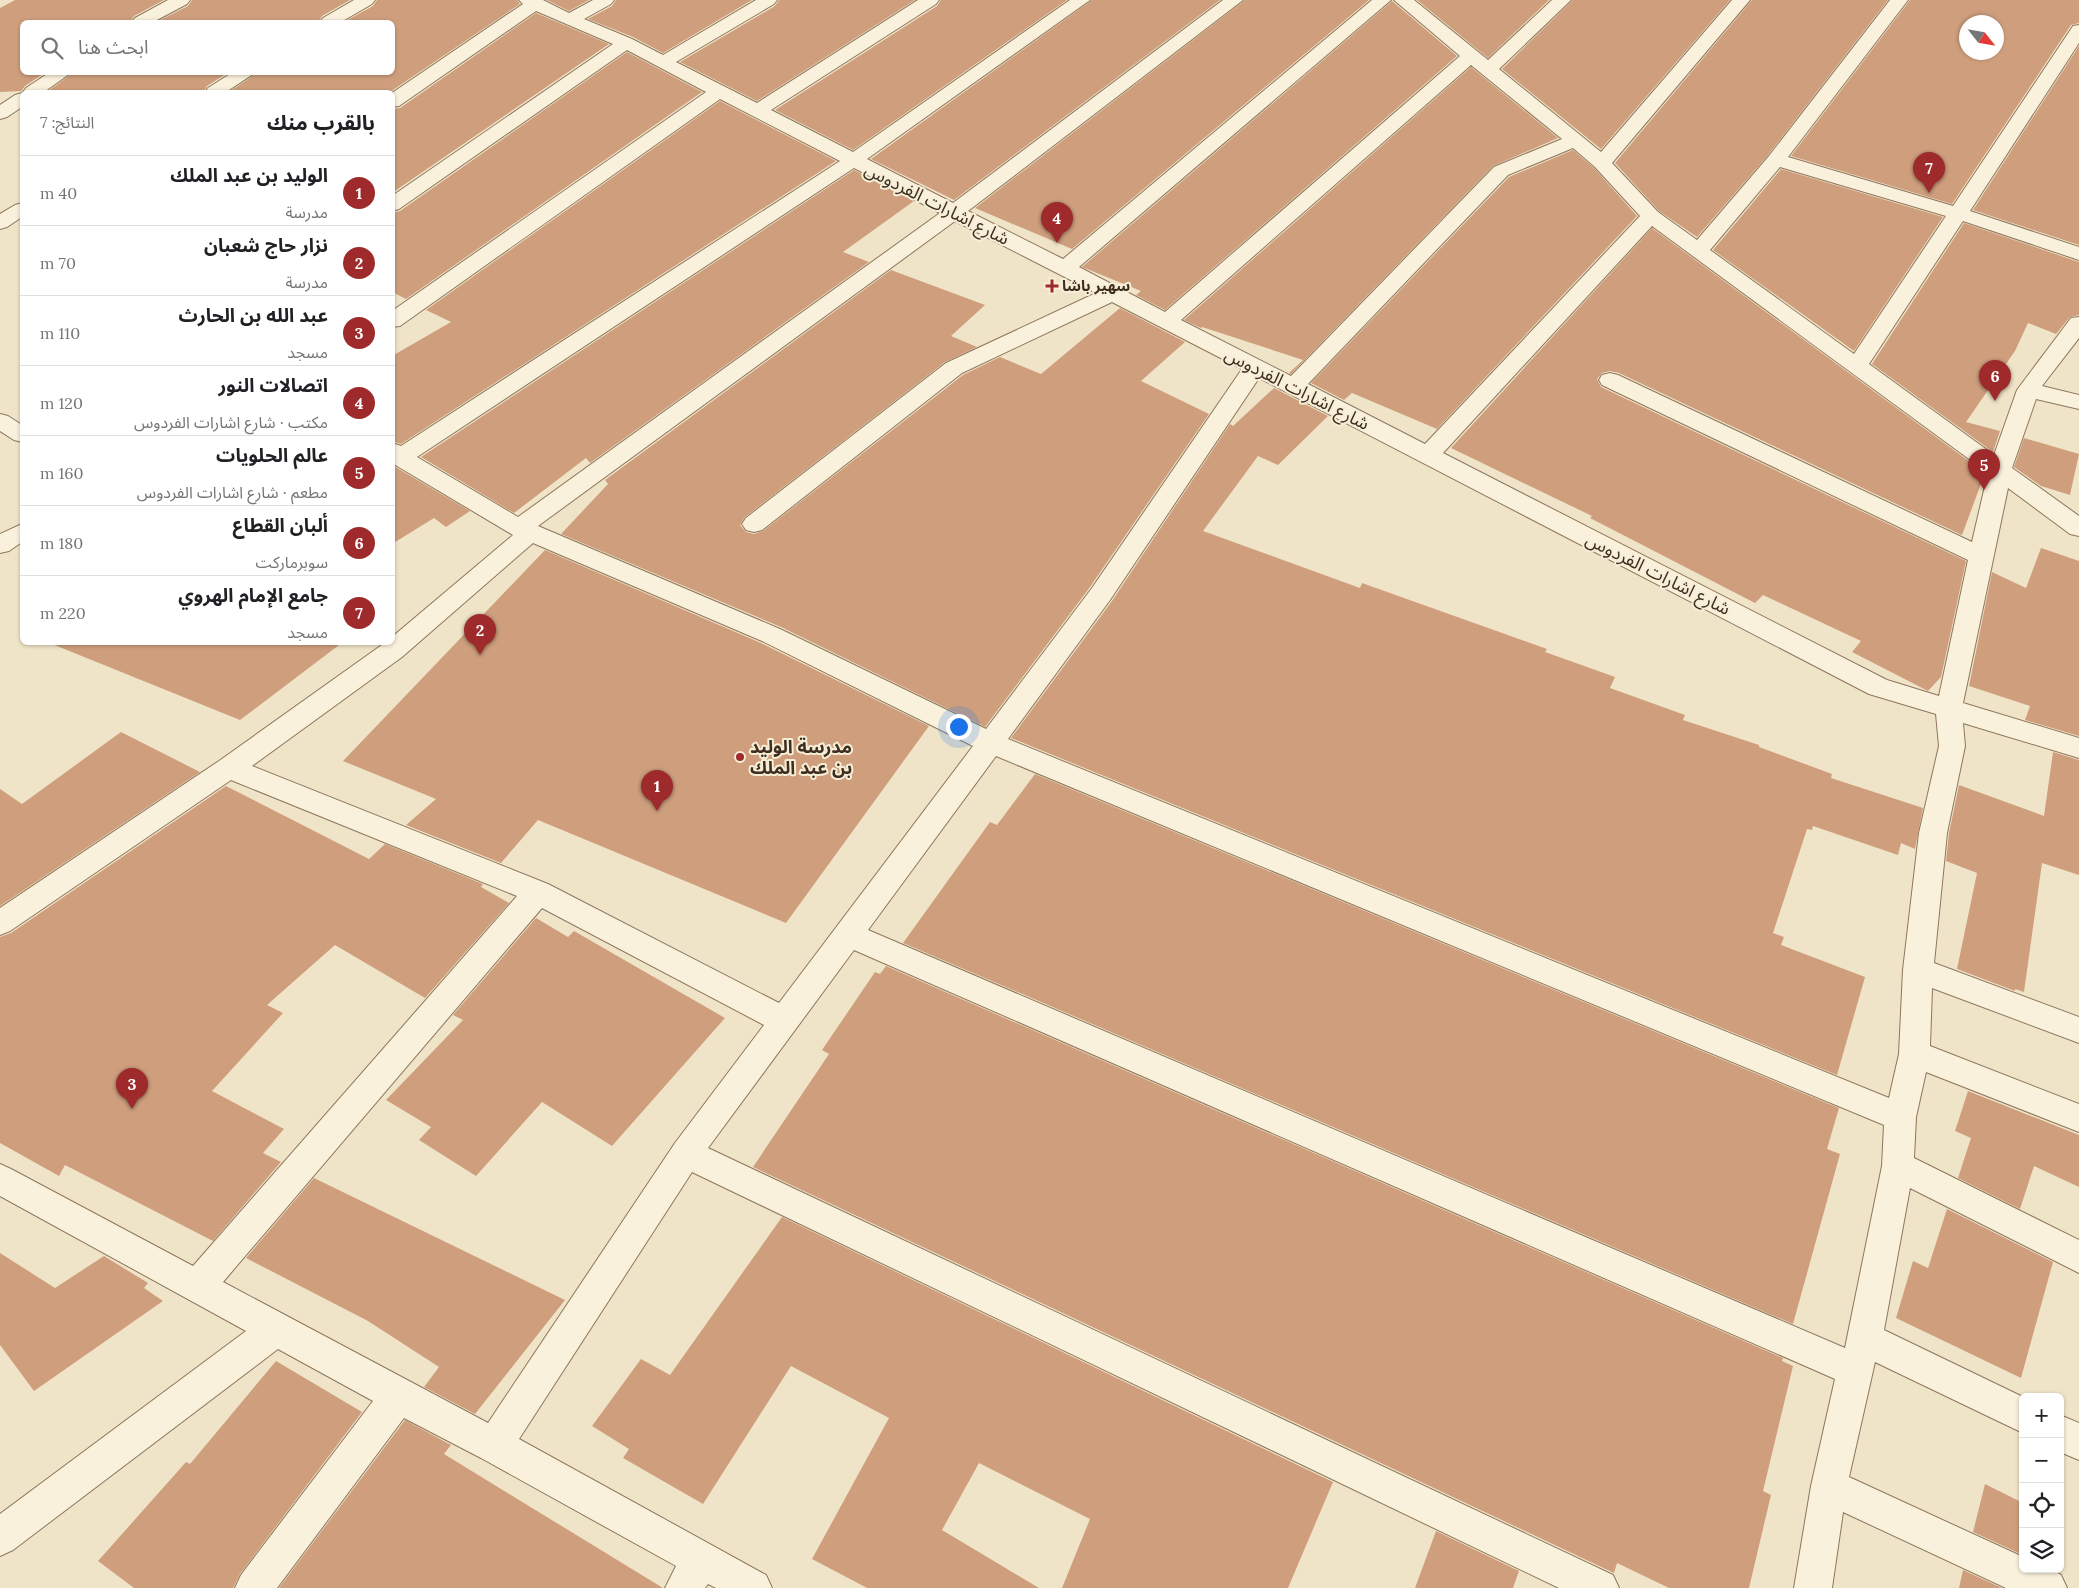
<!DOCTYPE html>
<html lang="ar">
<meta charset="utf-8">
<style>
body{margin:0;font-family:Lora,"Noto Sans Arabic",serif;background:#f6f6f6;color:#202124;direction:rtl}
.controls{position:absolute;right:15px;bottom:15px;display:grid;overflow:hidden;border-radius:8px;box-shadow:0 1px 4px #0004}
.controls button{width:45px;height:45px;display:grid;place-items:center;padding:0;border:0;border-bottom:1px solid #e0e0e0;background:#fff;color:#202124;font:25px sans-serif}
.compass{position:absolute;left:1959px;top:15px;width:45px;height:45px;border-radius:50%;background:#fff;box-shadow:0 1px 4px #0004;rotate:121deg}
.you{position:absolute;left:958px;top:726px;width:18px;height:18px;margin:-12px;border:4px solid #fff;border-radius:50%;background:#1a73e8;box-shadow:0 0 0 8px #1a73e833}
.badge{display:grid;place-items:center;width:32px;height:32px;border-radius:50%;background:#9e2a2b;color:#fff;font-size:16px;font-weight:700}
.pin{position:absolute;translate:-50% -41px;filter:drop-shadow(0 1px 2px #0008)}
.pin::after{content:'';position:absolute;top:26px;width:18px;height:15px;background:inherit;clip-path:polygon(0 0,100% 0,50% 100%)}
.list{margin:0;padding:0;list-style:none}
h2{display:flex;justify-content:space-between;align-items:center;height:65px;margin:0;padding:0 20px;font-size:21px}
h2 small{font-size:16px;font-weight:400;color:#757577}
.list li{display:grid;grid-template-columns:32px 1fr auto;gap:15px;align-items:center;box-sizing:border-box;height:70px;padding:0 20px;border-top:1px solid #e0e0e0}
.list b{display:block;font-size:19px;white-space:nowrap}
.list p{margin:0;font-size:16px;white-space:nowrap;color:#757577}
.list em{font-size:16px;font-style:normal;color:#757577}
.icon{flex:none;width:28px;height:28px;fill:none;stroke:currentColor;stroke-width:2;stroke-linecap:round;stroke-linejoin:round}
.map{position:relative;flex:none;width:2079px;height:1588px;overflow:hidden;direction:ltr}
.search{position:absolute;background:#fff;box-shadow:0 1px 4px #0004;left:20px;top:20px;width:375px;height:55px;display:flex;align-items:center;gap:12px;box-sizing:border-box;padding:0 18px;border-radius:8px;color:#757577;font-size:19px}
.panel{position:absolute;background:#fff;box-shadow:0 1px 4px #0004;left:20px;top:90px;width:375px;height:555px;border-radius:8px;direction:rtl}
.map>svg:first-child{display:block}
.building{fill:#cf9f7d;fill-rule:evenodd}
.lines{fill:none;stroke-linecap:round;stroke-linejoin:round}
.minor-casing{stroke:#8d765c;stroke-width:2}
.minor{fill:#faf1dc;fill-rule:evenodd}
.poi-dot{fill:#9e2a2b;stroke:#f7eed8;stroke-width:2}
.labels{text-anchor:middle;stroke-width:4;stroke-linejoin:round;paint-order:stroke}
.far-poi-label{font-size:15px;font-weight:bold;fill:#3d2e20;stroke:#f7eed8;text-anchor:start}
.street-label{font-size:18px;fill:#3d2e20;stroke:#f7eed8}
.poi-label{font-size:18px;font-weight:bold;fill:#3d2e20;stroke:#f7eed8;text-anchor:start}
</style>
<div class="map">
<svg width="2079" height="1588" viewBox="0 0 2079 1588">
<rect width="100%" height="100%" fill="#f0e4c8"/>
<g class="building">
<path d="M15,0H164L134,16L130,22H22V72H46L25,86L21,91L0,92V8Z"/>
<path d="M192,0H350L322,16L318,22H156L188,6Z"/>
<path d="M377,0H517L520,4L390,92H229L258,72H392V22H344L373,6Z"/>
<path d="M547,0H589L569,11Z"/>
<path d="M616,0H752L663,53L633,37L588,19L612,6Z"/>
<path d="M779,0H915L757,101L680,62L775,6Z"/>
<path d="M941,0H1067L853,150L775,110L937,6Z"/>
<path d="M1092,0H1220L954,200L871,159Z"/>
<path d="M1245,0H1369L1072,249L975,208Z"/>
<path d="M1417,0H1549L1488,58Z"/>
<path d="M1573,0H1730L1601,149L1502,69Z"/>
<path d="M1752,0H1888L1768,155L1697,237L1659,211L1615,163Z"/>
<path d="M1910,0H2079V23L2071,25L1952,204L1791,156ZM1966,22H1996V52H1966Z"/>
<path d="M1392,1L1457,56L1165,310L1136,295L1141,291L1082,267Z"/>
<path d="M536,13L609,44L392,193V109L400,108Z"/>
<path d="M2079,46V245L1973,210Z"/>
<path d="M627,52L702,92L406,299L392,292V213L400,211Z"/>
<path d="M1471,67L1558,138L1493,166L1291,374L1289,373L1303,360L1202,327L1201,328L1184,320Z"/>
<path d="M74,72H229L207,86L203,92H47Z"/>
<path d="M720,101L836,161L401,444L392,441V356L451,322L426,310Z"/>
<path d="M1573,150L1594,168L1637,216L1437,429L1352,393L1344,400L1311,383L1509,177Z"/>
<path d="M1781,169L1943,217L1854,351L1713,250Z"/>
<path d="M854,170L914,201L843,252L869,262L590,463L586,458L514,513L421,457Z"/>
<path d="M1964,223L2079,262V315L2070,317L2056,334L2028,323L2015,351L1966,422L2000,431L1993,452L1872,364Z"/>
<path d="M1652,228L1985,473L1962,535L1619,373L1610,371L1602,373L1597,379L1601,387L1966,561L1941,677L1928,691L1852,652L1861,641L1763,595L1755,603L1590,518L1592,516L1451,448Z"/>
<path d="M891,270L985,305L951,336L977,347L945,362L745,517L740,525L746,532L754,534L763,531L963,375L1000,357L1041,374L1120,308L1185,342L1141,381L1209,414L1090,587L985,727L781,627L561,534L608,484L605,480Z"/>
<path d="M1274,388L1328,416L1278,465L1258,456L1203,531L1360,588L1362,583L1547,649L1545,652L1615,677L1610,688L1685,715L1683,720L1759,745V747L1832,774L1831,778L1923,808L1915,849L1901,843L1898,855L1813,826L1812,830L1807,829L1773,933L1784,937L1781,945L1865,977L1837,1075L1011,738L1112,601L1230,424L1233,426Z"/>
<path d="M2024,438L2079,454L2070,495L2041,486L2014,467Z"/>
<path d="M392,465L470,511L446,527L434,518L392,544Z"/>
<path d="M2041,548L2079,561V736L2025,720L2030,706L1969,686L1992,572L2026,588Z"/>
<path d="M545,550L761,643L929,726L786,923L538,820L501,863L406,825L436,799L343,761Z"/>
<path d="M52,642H343L240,720L52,644Z"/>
<path d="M121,732L200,772L0,906V789L22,804Z"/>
<path d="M2053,752L2079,760V875L2042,863L2024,992L2015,989V991L1957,969L1977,873L1946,861L1949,833L1959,785L2044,816Z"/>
<path d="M1035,774L1839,1108L1827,1149L1840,1154L1793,1324L903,943L990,822L997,825Z"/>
<path d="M226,786L369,859L385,844L483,884L481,887L509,903L425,998L335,945L267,1005L283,1013L212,1091L284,1129L263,1153L281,1162L213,1241L65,1165L59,1176L0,1143V937L11,933Z"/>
<path d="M536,918L568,937L574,931L725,1018L612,1146L542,1102L476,1176L419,1140L431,1127L386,1100L463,1020L453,1015Z"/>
<path d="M886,966L1783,1358L1782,1361L1793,1366L1763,1491L1771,1495L1749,1588H1669L1617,1563L1614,1573L753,1167L829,1054L822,1050L875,972L880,974Z"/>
<path d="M1968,1091L2079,1135V1187L2034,1166L2020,1209L1958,1178L1971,1138L1955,1131Z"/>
<path d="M314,1178L565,1300L475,1414L424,1387L439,1367L368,1321L246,1258Z"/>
<path d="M1947,1209L2053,1262L2021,1378L1896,1318L1913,1261L1928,1268Z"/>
<path d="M782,1217L1333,1482L1288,1588H1062L1090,1519L979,1463L942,1530L1039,1588H867L812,1559L889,1418L791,1366L703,1504L623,1458L629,1449L592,1426L641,1359L670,1375Z"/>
<path d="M0,1253L55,1288L104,1256L148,1283L144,1288L163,1301L34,1391L0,1345Z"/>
<path d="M276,1361L362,1412L240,1574L233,1588H134L98,1561L186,1462L190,1464Z"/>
<path d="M405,1420L451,1445L444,1454L663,1588H279Z"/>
<path d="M1985,1484L2023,1503V1555L1973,1532Z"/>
<path d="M1436,1531L1519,1571L1513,1588H1415Z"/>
<path d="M1963,1570L2002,1588H1959Z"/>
</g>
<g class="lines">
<g class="minor-casing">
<g id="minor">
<path d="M168,0H190L187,4L153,22H132L135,18Z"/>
<path d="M354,0H375L372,4L341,22H320L323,18Z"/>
<path d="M519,0H543L569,13L593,0H614L611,4L584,19L632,39L663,55L756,0H777L774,4L676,62L757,103L918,0H939L936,4L771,110L853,152L1070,0H1090L867,159L953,203L1223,0H1243L968,211L1063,259L1372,0H1391L1079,267L1165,312L1460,56L1394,0H1414L1488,60L1552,0H1571L1499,69L1601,152L1732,0H1750L1612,163L1658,212L1697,240L1769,156L1890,0H1908L1788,157L1953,206L2073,26L2079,25V43L1970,211L2079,247V260L1963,221L1869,364L1994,455L2017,390L2071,318L2079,317V338L2042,386L2079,395V409L2036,399L2012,468L2079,516V536L2070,534L2008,488L1963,703L2079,738V758L1963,723L1965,746L1947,833L1934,963L2079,1017V1043L1932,988L1930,1046L2079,1104V1132L1926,1072L1916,1117L1914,1158L2079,1240V1273L1910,1188L1884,1330L2023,1397V1433L1875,1362L1849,1477L2023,1557V1569H2050L2061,1575L2067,1588H2006L1843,1512L1832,1588H1794L1811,1486L1835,1379L854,950L708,1148L1613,1575L1619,1588H1559L692,1172L519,1439L766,1575L772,1588H716L708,1584L705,1588H665L676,1566L481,1458L404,1418L277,1588H235L241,1575L373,1401L278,1349L13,1550L0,1556V1514L246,1331L0,1196V1164L11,1169L193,1266L517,896L231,780L10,931L0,935V908L219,761L386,642H392V637L513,535L392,463V443L401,446L840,161L720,99L400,326L392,327V311L706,92L627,50L399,209L392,211V196L613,44L536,11L399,106L392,107V93L523,4ZM1471,65L1562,139L1494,167L1291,376L1181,320ZM1573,148L1595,167L1640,216L1425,444L1308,384L1508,175ZM1780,167L1946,216L1854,354L1710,250ZM854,168L940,213L518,517L417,457ZM955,221L1096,293L946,363L746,518L742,524L746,530L754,532L762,530L962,373L1112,302L1242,369L1092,588L986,729L780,629L538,526ZM1652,226L1988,473L1972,542L1618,375L1610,373L1602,375L1599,380L1602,385L1968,560L1939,696L1887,680L1443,453ZM1259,378L1869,694L1936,714L1939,746L1919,833L1903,970L1899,1054L1889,1098L1008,739L1110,600ZM533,543L762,641L973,746L779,1003L548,884L252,766L402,657ZM996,756L1884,1125L1882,1166L1845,1348L868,930ZM542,908L764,1025L675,1143L488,1423L223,1282Z"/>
<path d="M50,72H72L44,92H23L26,88Z"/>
<path d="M233,72H256L226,92H205L208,88Z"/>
<path d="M22,93V107L7,117L0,119V105L15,95Z"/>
<path d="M22,203V217L7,227L0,229V214L15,205Z"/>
<path d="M0,414L8,416L22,425V442L14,440L0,431Z"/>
<path d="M22,524V542L9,551L0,553V534Z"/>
<path d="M2060,1415L2079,1423V1460L2060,1452Z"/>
</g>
</g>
<use href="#minor" class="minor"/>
</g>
<g class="poi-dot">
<path d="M1049.5 278.5h5v5h5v5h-5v5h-5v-5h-5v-5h5z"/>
<circle cx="740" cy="757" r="5"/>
</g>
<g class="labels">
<g class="far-poi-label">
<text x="1062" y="291">سهير باشا</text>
</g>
<g class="street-label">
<text transform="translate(937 204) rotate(27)" y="6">شارع اشارات الفردوس</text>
<text transform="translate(1297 389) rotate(27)" y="6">شارع اشارات الفردوس</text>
<text transform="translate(1658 574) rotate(27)" y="6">شارع اشارات الفردوس</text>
</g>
<g class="poi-label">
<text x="750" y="753">مدرسة الوليد<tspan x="750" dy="21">بن عبد الملك</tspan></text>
</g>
</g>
</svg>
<div class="controls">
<button>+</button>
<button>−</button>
<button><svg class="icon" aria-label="locate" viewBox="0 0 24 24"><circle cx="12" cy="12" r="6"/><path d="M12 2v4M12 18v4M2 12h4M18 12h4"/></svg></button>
<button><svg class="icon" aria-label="layers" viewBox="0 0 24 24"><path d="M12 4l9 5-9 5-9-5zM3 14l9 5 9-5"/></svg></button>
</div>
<svg class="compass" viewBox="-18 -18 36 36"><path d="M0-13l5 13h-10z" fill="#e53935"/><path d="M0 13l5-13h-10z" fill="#757577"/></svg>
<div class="you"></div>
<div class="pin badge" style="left:657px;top:811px">1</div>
<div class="pin badge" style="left:480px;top:655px">2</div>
<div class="pin badge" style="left:132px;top:1109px">3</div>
<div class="pin badge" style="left:1057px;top:243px">4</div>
<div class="pin badge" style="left:1984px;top:490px">5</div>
<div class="pin badge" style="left:1995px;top:401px">6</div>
<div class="pin badge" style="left:1929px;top:193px">7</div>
<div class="search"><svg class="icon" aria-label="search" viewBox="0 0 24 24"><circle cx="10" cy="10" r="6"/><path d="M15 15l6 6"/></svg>ابحث هنا</div>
<section class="panel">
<h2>بالقرب منك<small>النتائج: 7</small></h2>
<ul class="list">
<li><span class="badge">1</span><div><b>الوليد بن عبد الملك</b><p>مدرسة</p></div><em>40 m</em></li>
<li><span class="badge">2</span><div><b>نزار حاج شعبان</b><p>مدرسة</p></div><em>70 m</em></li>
<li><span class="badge">3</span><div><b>عبد الله بن الحارث</b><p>مسجد</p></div><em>110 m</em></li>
<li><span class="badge">4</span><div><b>اتصالات النور</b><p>مكتب · شارع اشارات الفردوس</p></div><em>120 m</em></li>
<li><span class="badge">5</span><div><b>عالم الحلويات</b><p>مطعم · شارع اشارات الفردوس</p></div><em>160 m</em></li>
<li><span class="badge">6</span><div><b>ألبان القطاع</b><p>سوبرماركت</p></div><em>180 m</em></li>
<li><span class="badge">7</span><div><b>جامع الإمام الهروي</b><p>مسجد</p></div><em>220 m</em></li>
</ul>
</section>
</div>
